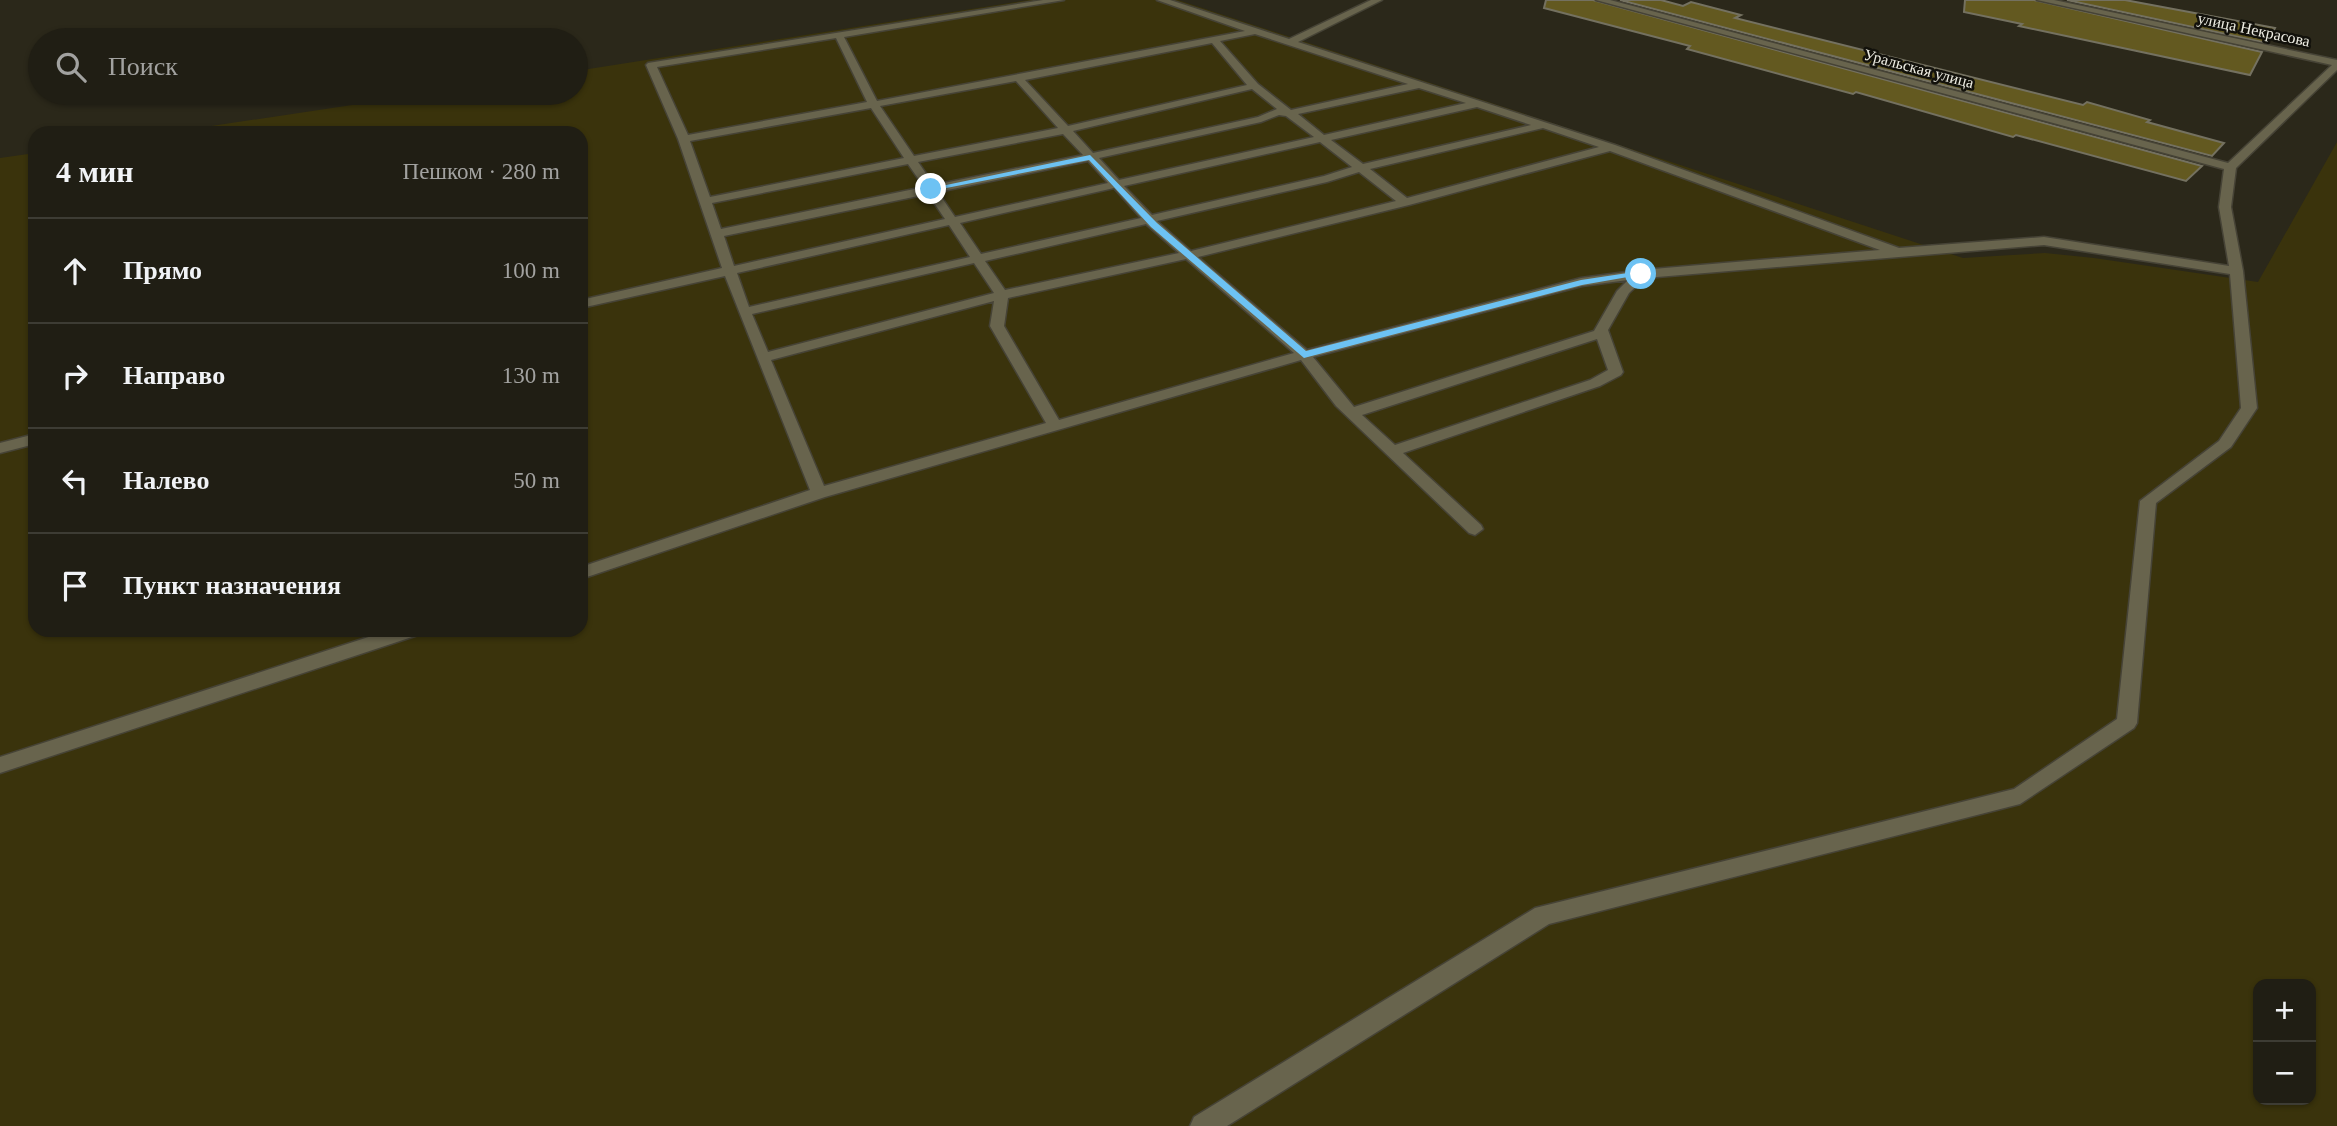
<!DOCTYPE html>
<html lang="ru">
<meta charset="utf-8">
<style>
body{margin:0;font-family:"Times New Roman",serif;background:#2d2b22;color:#f1f3f6}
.controls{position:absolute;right:21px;bottom:21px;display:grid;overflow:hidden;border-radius:14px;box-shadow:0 2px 5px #0004}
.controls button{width:63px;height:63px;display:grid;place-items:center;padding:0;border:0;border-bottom:2px solid #3d3c34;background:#201e14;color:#f1f3f6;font:35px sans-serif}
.stop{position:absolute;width:21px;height:21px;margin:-16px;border:5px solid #6dc2f3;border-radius:50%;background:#fff}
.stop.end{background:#6dc2f3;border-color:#fff;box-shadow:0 2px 7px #0008}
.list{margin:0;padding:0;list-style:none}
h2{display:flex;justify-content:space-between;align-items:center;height:91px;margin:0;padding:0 28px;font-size:30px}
h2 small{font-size:23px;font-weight:400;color:#a2a2a0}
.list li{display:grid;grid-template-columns:46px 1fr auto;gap:21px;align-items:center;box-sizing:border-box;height:105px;padding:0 28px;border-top:2px solid #3d3c34}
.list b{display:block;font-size:26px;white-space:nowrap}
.list em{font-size:23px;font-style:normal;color:#a2a2a0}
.icon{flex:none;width:38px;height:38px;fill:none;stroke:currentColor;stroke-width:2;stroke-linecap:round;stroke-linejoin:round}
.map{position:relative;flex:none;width:2337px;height:1126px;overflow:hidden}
.search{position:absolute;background:#201e14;box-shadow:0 2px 5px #0004;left:28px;top:28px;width:560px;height:77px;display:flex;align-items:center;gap:18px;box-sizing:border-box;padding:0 24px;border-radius:38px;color:#a2a2a0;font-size:26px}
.panel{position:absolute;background:#201e14;box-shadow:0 2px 5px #0004;left:28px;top:126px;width:560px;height:511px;border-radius:21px}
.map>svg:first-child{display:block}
.green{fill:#3a330c;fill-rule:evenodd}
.building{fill:#635920;stroke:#747160;stroke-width:2}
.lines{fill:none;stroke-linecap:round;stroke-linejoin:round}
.minor-casing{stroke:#464336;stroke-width:3}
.minor{fill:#68644d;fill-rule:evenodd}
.route{fill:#6dc2f3}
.labels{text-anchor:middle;stroke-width:5;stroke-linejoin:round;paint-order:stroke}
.far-street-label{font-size:16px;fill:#edece2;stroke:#12110b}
</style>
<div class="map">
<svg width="2337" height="1126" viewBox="0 0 2337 1126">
<rect width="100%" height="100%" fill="#2b281a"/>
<path class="green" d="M1029,0H1178L1963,258L2045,253L2094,258L2258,282L2337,142V1126H0V158L35,153V630H581V133H165L432,93H576V71ZM2258,984H2311V1100H2258Z"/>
<g class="building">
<path d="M1546,0H1593L2202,166L2186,181L2016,135L2013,137L1856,92L1853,94L1687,49L1690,46L1544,8Z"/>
<path d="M1620,0H1661L1683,6L1691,2L1741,15L1735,18L2083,105L2087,102L2150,120L2147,122L2224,143L2212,156Z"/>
<path d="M1965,0H2034L2262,52L2250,75L2019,26L2022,24L1964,12Z"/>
<path d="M2067,0H2125L2275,28L2267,43Z"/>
</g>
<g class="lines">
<g class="minor-casing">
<g id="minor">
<path d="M1043,0H1064L844,37L877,101L1245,31L1157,0H1170L1289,39L1371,0H1382L1298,42L1615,145L1899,248L2044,237L2229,266L2219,207L2224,169L1596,0H1610L2228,163L2332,65L2037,0H2054L2337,60V70L2236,168L2231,207L2243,271L2257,408L2231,447L2156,503L2137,723L2134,728L2020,804L1549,924L1227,1126H1190L1194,1117L1535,908L2014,789L2117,719L2140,501L2219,441L2241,408L2230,274L2044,245L1645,278L1629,293L1608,330L1623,372L1621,375L1600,386L1403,453L1481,525L1483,529L1475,535L1469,533L1336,406L1301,360L825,497L581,579V567L810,490L725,276L581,308V300L722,268L678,139L646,65L648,63ZM1255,34L1408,84L1291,110L1258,84L1220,41ZM836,38L867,102L688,135L657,67ZM1212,43L1247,85L1068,126L1025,80ZM1016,81L1058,128L914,156L880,106ZM1419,88L1466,103L1324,135L1298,114ZM1252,89L1277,109L1258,117L1093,153L1073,131ZM1477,107L1531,125L1363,164L1331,140ZM871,108L904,158L710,197L690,141ZM1279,115L1286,116L1314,137L1119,180L1099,158L1261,122ZM1543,128L1599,147L1407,198L1370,169ZM1063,134L1083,155L934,185L918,162ZM1320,142L1352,167L1324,176L1152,215L1124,186ZM1610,151L1880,250L1641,270L1581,278L1307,350L1198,257L1409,205ZM1088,161L1108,183L955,217L938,192ZM908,164L924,187L721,229L712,203ZM1359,172L1396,201L1191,251L1157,221L1327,182ZM1114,188L1141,218L981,254L960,223ZM928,194L945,219L734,266L724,236ZM1146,224L1179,253L1005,290L985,261ZM949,225L970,257L749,307L737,273ZM1186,259L1294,353L1059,420L1004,326L1008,298ZM974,263L994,293L768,352L752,314ZM1628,280L1617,291L1594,331L1354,407L1313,357L1582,286ZM994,301L990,326L1046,423L824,486L771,360ZM1597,339L1608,370L1590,380L1395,445L1362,415Z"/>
<path d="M35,434V444L0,453V443Z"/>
<path d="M390,630H420L418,635L0,773V757Z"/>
</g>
</g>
<use href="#minor" class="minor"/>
</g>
<path class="route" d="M1090,155L1157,223L1306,351L1581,280L1641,271L1645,274L1582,285L1304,358L1151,227L1089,160L931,191L927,189Z"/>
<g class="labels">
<g class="far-street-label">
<text transform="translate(2254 29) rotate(12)" y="6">улица Некрасова</text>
<text transform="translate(1919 68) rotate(15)" y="6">Уральская улица</text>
</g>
</g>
</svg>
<div class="controls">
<button>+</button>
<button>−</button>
</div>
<div class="stop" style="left:1641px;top:274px"></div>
<div class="stop end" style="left:931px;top:189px"></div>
<div class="search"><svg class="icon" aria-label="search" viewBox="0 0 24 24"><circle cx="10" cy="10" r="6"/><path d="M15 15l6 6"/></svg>Поиск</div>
<section class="panel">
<h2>4 мин<small>Пешком · 280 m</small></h2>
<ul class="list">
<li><svg class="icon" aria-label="ahead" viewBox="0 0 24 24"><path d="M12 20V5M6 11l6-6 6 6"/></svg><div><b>Прямо</b></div><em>100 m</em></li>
<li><svg class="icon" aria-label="right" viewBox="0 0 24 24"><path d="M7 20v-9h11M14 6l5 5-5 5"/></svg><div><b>Направо</b></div><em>130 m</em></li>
<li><svg class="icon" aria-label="left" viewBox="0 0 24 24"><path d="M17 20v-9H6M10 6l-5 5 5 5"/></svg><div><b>Налево</b></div><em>50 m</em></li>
<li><svg class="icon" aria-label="arrive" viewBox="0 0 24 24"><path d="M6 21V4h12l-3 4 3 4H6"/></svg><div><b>Пункт назначения</b></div></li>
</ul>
</section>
</div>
